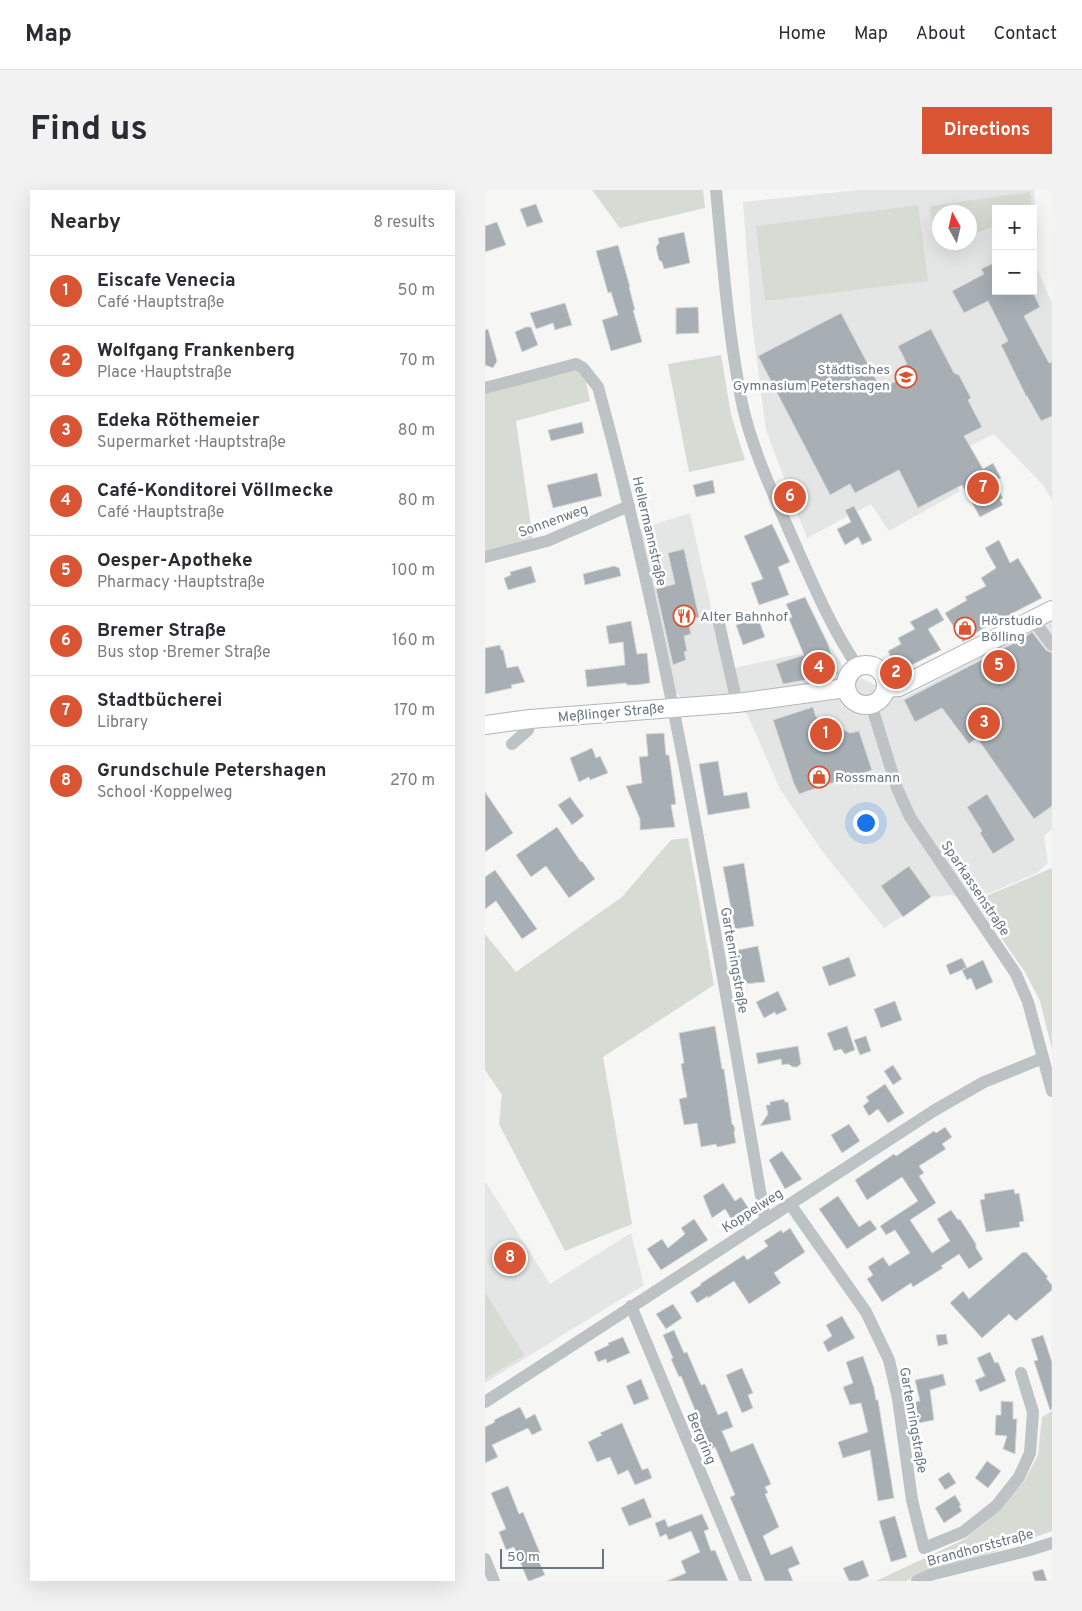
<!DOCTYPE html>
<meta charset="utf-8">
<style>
body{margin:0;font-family:Overpass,sans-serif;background:#f2f2f3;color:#2b2b33}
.controls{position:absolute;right:15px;top:15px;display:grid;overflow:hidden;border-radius:0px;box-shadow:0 5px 20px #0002}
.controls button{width:45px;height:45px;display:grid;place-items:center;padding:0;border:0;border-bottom:1px solid #e1e1e2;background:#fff;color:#2b2b33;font:25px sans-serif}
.compass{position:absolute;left:447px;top:15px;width:45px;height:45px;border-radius:50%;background:#fff;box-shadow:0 5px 20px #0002;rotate:352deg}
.scale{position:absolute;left:15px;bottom:12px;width:104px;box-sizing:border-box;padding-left:5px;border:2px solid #677783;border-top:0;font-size:14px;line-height:18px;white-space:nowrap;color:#677783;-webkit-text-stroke:4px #fff;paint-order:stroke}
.you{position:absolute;left:380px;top:632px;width:18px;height:18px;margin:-12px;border:4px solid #fff;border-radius:50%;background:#1a73e8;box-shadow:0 0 0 8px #1a73e833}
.badge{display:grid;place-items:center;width:32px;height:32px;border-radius:50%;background:#d85432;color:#fff;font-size:16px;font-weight:700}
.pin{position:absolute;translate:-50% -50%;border:2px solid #fff;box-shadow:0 1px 5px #0006}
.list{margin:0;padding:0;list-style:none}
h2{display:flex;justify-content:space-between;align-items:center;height:65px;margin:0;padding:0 20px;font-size:21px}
h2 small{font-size:16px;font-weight:400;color:#7c7c81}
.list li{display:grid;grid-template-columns:32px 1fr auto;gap:15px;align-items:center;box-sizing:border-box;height:70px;padding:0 20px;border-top:1px solid #e1e1e2}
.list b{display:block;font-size:19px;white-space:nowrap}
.list p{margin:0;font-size:16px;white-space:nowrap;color:#7c7c81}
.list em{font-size:16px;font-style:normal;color:#7c7c81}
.map{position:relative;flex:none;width:567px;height:1391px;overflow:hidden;border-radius:0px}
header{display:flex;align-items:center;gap:30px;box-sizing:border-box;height:70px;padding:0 25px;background:#fff;border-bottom:1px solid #e1e1e2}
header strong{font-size:24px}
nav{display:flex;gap:28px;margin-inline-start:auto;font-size:18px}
.intro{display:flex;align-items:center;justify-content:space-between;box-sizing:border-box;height:120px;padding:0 30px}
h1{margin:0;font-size:35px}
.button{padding:12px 22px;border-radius:0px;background:#d85432;color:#fff;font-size:18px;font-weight:700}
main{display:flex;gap:30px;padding:0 30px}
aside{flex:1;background:#fff;border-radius:0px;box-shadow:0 5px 20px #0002}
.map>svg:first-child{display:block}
.built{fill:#e4e5e5;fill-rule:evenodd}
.green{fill:#d6dbd3}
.building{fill:#a7afb4;stroke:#d8d8d6}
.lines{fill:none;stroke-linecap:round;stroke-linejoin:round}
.secondary-casing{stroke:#b0b6ba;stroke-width:20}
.street{stroke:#bdc2c5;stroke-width:12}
.secondary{stroke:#fff;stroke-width:18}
.labels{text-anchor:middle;stroke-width:5;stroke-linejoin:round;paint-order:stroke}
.poi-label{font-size:14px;fill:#677783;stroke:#fff;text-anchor:start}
.street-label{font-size:14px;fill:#677783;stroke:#fff}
</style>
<header>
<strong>Map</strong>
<nav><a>Home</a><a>Map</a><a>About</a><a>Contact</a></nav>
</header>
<div class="intro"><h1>Find us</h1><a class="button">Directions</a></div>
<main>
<aside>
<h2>Nearby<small>8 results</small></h2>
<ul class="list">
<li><span class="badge">1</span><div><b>Eiscafe Venecia</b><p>Café · Hauptstraße</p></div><em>50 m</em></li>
<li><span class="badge">2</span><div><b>Wolfgang Frankenberg</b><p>Place · Hauptstraße</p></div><em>70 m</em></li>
<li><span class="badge">3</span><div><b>Edeka Röthemeier</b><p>Supermarket · Hauptstraße</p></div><em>80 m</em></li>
<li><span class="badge">4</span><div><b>Café-Konditorei Völlmecke</b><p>Café · Hauptstraße</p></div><em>80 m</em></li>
<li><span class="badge">5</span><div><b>Oesper-Apotheke</b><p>Pharmacy · Hauptstraße</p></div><em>100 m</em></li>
<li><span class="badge">6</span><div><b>Bremer Straße</b><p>Bus stop · Bremer Straße</p></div><em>160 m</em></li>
<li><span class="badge">7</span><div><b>Stadtbücherei</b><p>Library</p></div><em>170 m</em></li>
<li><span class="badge">8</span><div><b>Grundschule Petershagen</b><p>School · Koppelweg</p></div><em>270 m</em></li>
</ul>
</aside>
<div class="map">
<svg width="567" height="1391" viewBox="0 0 567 1391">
<rect width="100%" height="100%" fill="#f6f6f4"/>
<g class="built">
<path d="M373,0H549L553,49L548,54V19H511V101H548V69L567,113V310L558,295L509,244L461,268L475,301L404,341L386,314L322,348L281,240L267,133L258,12ZM454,22H484V52H454Z"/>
<path d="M205,323L240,480L346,457L361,481L418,508L567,429V639L559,646L563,673L552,683L486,711L466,705L446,707L399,738L337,661L295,599L263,526L244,506L197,509L189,500L155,339Z"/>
<path d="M0,991L65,1094L146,1043L159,1095L0,1193Z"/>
</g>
<g class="green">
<path d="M107,0H218L220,18L135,38Z"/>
<path d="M545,2L547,19H511V36L485,45L484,22H454V49H450L445,16Z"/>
<path d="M433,15L443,91L280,111L271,36Z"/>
<path d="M236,165L246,225L260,270L204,282L183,174Z"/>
<path d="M89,180L100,187L105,211L31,231L48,350L0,361V204Z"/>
<path d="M203,648L229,795L118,867L147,1034L80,1061L14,934L17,905L0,880V744L31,782L137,707L186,650Z"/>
<path d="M567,678V859L555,811L540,782L490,711Z"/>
<path d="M0,1102L39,1165L0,1189Z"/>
<path d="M567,1221V1341L489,1369L437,1384L421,1391H391L480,1349L513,1322L540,1290L553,1265L557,1227Z"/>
</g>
<g class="building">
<path d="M51,14L58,32L42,37L35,19Z"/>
<path d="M12,32L21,55L0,62V36Z"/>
<path d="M199,42L205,73L179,79L177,72L174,70L171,57L174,53L173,48Z"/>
<path d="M133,55L145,97H144L150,120H148L157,152L126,161L117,130L133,125L126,102L123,103L111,61Z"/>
<path d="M511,72V101H547L555,117L539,126L564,173L567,172V226L556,231L542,206H541L516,155L523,151L503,111L479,123L467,101L499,84L496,79Z"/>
<path d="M80,113L87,135L70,140L68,133L51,139L45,123Z"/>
<path d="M213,117L214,143L191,144V118Z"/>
<path d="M356,123L396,199L422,185L418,176L422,174L413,156L446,139L469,183L474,185L486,208L483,210L497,237L479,246L498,279L508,273L516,288L509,292L518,308L515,310L518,315L495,327L477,295L433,318L414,280L370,303L365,294L345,305L273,166Z"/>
<path d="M41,137H46L53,155L37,162L30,142Z"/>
<path d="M3,139L12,171L8,178L0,175V140Z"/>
<path d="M97,232L99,243L66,251L63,240Z"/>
<path d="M112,283L117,306L68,318L62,295Z"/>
<path d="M228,290L230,303L211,307L208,295Z"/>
<path d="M369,316L387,350L377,355L373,347L360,355L352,339L366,332L360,320Z"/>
<path d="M287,334L305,372L293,377L304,405L274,415L266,393L278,389L259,346Z"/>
<path d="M514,350L525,373L533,368L557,408L497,439L478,452L460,423L482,410L480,407L501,396L496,388L511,378L500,358Z"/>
<path d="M199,359L214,427L203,430L206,444L199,446L202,461L199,462L201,470L188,475L171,399L190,394L183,363Z"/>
<path d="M46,376L51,392L23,400L19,388L26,385L25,382Z"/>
<path d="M129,376L134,378L136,386L100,395L98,384Z"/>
<path d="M320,407L343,454L353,484L298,494L291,474L319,465L304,429L307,427L301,414Z"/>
<path d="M452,418L459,430L443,439L456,460L413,482L403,461L416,454L413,448L430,439L425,432Z"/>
<path d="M273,428L280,447L258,455L251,435Z"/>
<path d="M146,431L152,464L162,463L165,493L151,495H142L141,493L102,497L100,480L140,475L138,452L124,454L121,436Z"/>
<path d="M547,442L561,460L567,463V616L549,629L492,548L484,554L457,518L430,532L419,510L529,453L530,454Z"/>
<path d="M15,455L16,460H18L22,478L33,476L40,492L26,495L27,498L0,504V458Z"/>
<path d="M328,517L331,527L365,543L374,541L387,580L314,604L309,594L288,530Z"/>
<path d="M179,543L181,565H184L191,614L186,615L190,637L155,640V629L141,596L157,593L154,567L163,566L161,544Z"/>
<path d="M107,558L111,568L115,566L123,583L105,590L104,587L94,592L85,568Z"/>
<path d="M233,571L239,606L262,602L265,618L223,625L214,574Z"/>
<path d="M0,602L28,643L0,662Z"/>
<path d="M502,604L530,650L508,664L495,643L497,641L482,617Z"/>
<path d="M85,607L99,626L87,635L73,615Z"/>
<path d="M72,637L96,672L97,671L110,689L84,708L61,676L46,687L31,665Z"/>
<path d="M259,673L269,736L250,739L238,677Z"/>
<path d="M424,676L446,707L418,727L396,696Z"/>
<path d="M10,680L52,739L37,749L11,711L0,719V687Z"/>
<path d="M273,756L280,792L259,794L253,760Z"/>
<path d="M364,767L371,786L344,796L337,777Z"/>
<path d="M477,768L482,778L498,770L508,792L491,800L486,788L482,790L477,780L481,778L465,785L461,775Z"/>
<path d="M293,801L302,820L291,825L290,822L279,828L271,812Z"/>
<path d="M410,811L417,830L396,838L389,819Z"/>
<path d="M230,836L237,879H239L247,934L249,936L250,940L249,943L251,953L232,957L231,954L216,957L212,933L199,935L194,909L202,907L196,874L199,873L194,843Z"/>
<path d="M362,836L370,860L360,864L356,859L349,861L342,843Z"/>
<path d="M381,846L386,861L375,865L369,850Z"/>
<path d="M313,856L316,874L312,877H308L303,874L297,875L296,869L273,874L271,863Z"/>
<path d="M408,875L417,889L408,895L399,881Z"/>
<path d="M400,894L419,923L403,933L393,919L384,926L378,916L384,911L381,907Z"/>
<path d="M299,909L300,912H303L306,930L275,936L283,924L281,915H285V912Z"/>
<path d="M364,934L375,951L357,963L346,945Z"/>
<path d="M460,937L467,947L457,954L461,959L434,976L439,983L434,986L451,1013L425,1030L447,1063L465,1051L452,1029L466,1020L473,1030L475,1029L491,1054V1058L498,1069L484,1079L474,1064L456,1076L458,1078L428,1097L426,1093L397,1112L382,1089L388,1085L383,1077L398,1067L404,1076L425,1063L410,1040L401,1045L395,1036L433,1011L417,987L382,1010L370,990L409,964L411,966L449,941L451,943Z"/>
<path d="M297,961L317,989L300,999L284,970Z"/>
<path d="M238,993L250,1011L256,1007L266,1022L249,1033L240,1019L227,1028L218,1006Z"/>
<path d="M529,999L530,1004L534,1003L539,1031L534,1032L535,1037L501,1042L495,1010L500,1009L499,1004Z"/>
<path d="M353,1006L374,1037L385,1030L392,1039L362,1059L334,1019Z"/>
<path d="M209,1029L223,1050L176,1080L162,1059L177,1049L183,1058L200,1044L196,1038Z"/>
<path d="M305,1038L320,1062L289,1083L296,1093L264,1114L249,1091L223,1108V1106L212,1113L205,1102L216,1095L215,1094L259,1065L262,1070L283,1056L279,1051L296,1040L298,1043Z"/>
<path d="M538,1062L539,1063L541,1062L563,1087L561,1088L567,1095V1100L531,1131L524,1124L497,1148L465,1113L478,1101L484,1109Z"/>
<path d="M188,1114L197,1128L181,1139L171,1124Z"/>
<path d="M357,1126L370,1148L343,1162L338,1152L347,1146L341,1135Z"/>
<path d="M189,1140L199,1163L202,1162L216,1195L220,1194L233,1225L242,1221L248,1237L237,1241L246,1262L268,1253L286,1294L280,1297L283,1303L280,1304L294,1337L278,1346L286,1365L307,1356L315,1374L303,1379L308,1391H280L245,1307L250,1305L230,1257L226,1259L196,1186L194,1187L186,1169L188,1168L178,1145Z"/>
<path d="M461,1144L463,1154L453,1156L451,1145Z"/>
<path d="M558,1145L567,1172V1219L565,1220L549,1171L553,1170L546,1149Z"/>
<path d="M138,1147L145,1163L122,1173L121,1169L113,1172L109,1162L124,1155L123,1153Z"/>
<path d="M505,1162L510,1173L513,1172L521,1191L495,1202L490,1190L500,1186L492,1168Z"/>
<path d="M378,1166L389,1198L391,1210H393L409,1308L393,1311L385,1260L358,1268L353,1252L383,1242L376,1213L365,1215L358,1197L368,1193L361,1172Z"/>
<path d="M257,1178L268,1203L263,1205L268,1218L257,1223L241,1185Z"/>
<path d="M458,1184L461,1195L445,1200L449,1230L434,1233L430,1212L435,1211L430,1190Z"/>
<path d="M156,1189L164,1209L149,1215L141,1196Z"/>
<path d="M516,1211L528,1212V1229H532L530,1264L518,1259L522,1246L510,1245L511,1225H516Z"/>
<path d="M35,1217L41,1229L50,1224L57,1240L47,1245L43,1238L7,1255L13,1267L0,1273V1237L10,1232L9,1230Z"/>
<path d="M137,1233L157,1280L163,1278L167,1288L150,1295L143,1280L133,1285L125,1267L112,1272L103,1252L117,1245L115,1243Z"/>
<path d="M502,1271L516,1281L503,1298L490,1288Z"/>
<path d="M464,1282L471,1293L460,1300L453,1289Z"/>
<path d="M23,1296L34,1324L38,1322L55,1363L51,1365L60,1385L45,1391H43L29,1357L21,1360L14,1342L21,1339L6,1303Z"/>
<path d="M470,1305L476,1315L474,1316L477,1321L459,1333L450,1318Z"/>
<path d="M159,1308L167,1327L144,1336L136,1318Z"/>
<path d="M217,1324L224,1339L219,1341L226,1361L230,1360L243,1391H182L201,1383L196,1371L215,1362L206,1341L184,1350L181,1344L175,1347L170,1333L180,1329L183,1337Z"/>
<path d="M410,1326L422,1367L406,1372L394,1331Z"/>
<path d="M378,1370L384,1386L373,1391H364L358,1378Z"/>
<path d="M558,1379L562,1391H550L547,1382Z"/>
</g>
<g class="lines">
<g class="secondary-casing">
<g id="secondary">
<circle cx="381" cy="495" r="20"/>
<path d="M401,498L414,497L567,420"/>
<path d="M0,535L45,529L252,513L361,498"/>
</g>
</g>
<g class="street">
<path d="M231,0C238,73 243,146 258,218C268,260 286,299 303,338C324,385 344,435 373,477"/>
<path d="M0,198L91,174L98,178L113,197C188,470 231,751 280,1029"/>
<path d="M0,367L62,351L144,316"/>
<path d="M233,429L252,513"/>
<path d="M548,430L567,455"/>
<path d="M386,514L412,598L425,627L531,784L543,812L567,901"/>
<path d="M27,554L43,540L45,529"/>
<path d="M305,1014L381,1122L404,1170L413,1209L427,1310L439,1358L478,1342L511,1316L534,1287L545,1263L548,1222L536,1183"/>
<path d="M146,1116L261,1391"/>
<path d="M0,1212L450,920L499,892L558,868"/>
<path d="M0,1369L9,1391"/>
<path d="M432,1391L445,1385L545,1360L567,1353"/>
</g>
<use href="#secondary" class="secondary"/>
</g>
<defs>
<g id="school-ring" transform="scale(1.125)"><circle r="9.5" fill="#fff" stroke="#d85432" stroke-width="1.5"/><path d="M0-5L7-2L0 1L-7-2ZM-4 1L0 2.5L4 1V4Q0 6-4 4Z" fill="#d85432"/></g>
<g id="restaurant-ring" transform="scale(1.125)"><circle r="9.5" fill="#fff" stroke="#d85432" stroke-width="1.5"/><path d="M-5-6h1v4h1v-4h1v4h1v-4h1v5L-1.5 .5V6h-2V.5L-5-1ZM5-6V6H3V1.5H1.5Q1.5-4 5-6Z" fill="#d85432"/></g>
<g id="shop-ring" transform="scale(1.125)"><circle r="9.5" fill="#fff" stroke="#d85432" stroke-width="1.5"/><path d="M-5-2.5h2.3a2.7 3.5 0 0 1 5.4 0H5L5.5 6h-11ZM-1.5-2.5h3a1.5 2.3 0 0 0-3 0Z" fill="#d85432"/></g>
</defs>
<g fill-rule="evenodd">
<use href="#school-ring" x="421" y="187"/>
<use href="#restaurant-ring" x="199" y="426"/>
<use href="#shop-ring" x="480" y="438"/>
<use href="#shop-ring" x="334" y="587"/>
</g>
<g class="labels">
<g class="poi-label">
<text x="405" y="184" text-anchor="end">Städtisches<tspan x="405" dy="16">Gymnasium Petershagen</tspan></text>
<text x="215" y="431">Alter Bahnhof</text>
<text x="496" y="435">Hörstudio<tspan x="496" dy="16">Bölling</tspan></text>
<text x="350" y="592">Rossmann</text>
</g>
<g class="street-label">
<text transform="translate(68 330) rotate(-20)" y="5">Sonnenweg</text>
<text transform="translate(165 341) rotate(77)" y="5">Hellermannstraße</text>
<text transform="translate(126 522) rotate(-5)" y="5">Meßlinger Straße</text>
<text transform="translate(491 698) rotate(56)" y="5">Sparkassenstraße</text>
<text transform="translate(250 770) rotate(80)" y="5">Gartenringstraße</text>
<text transform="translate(267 1020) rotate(-33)" y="5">Koppelweg</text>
<text transform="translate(429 1230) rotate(80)" y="5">Gartenringstraße</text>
<text transform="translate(217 1248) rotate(67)" y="5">Bergring</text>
<text transform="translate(495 1357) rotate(-15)" y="5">Brandhorststraße</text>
</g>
</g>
</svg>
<div class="controls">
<button>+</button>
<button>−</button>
</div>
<svg class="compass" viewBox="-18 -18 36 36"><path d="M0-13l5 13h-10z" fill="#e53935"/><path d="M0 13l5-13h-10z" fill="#7c7c81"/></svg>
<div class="scale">50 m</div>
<div class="you"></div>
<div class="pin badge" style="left:341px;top:544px">1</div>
<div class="pin badge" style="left:411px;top:483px">2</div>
<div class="pin badge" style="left:499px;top:533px">3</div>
<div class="pin badge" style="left:334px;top:478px">4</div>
<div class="pin badge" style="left:514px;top:476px">5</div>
<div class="pin badge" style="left:305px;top:307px">6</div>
<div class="pin badge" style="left:498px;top:298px">7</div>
<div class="pin badge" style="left:25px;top:1068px">8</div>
</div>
</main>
